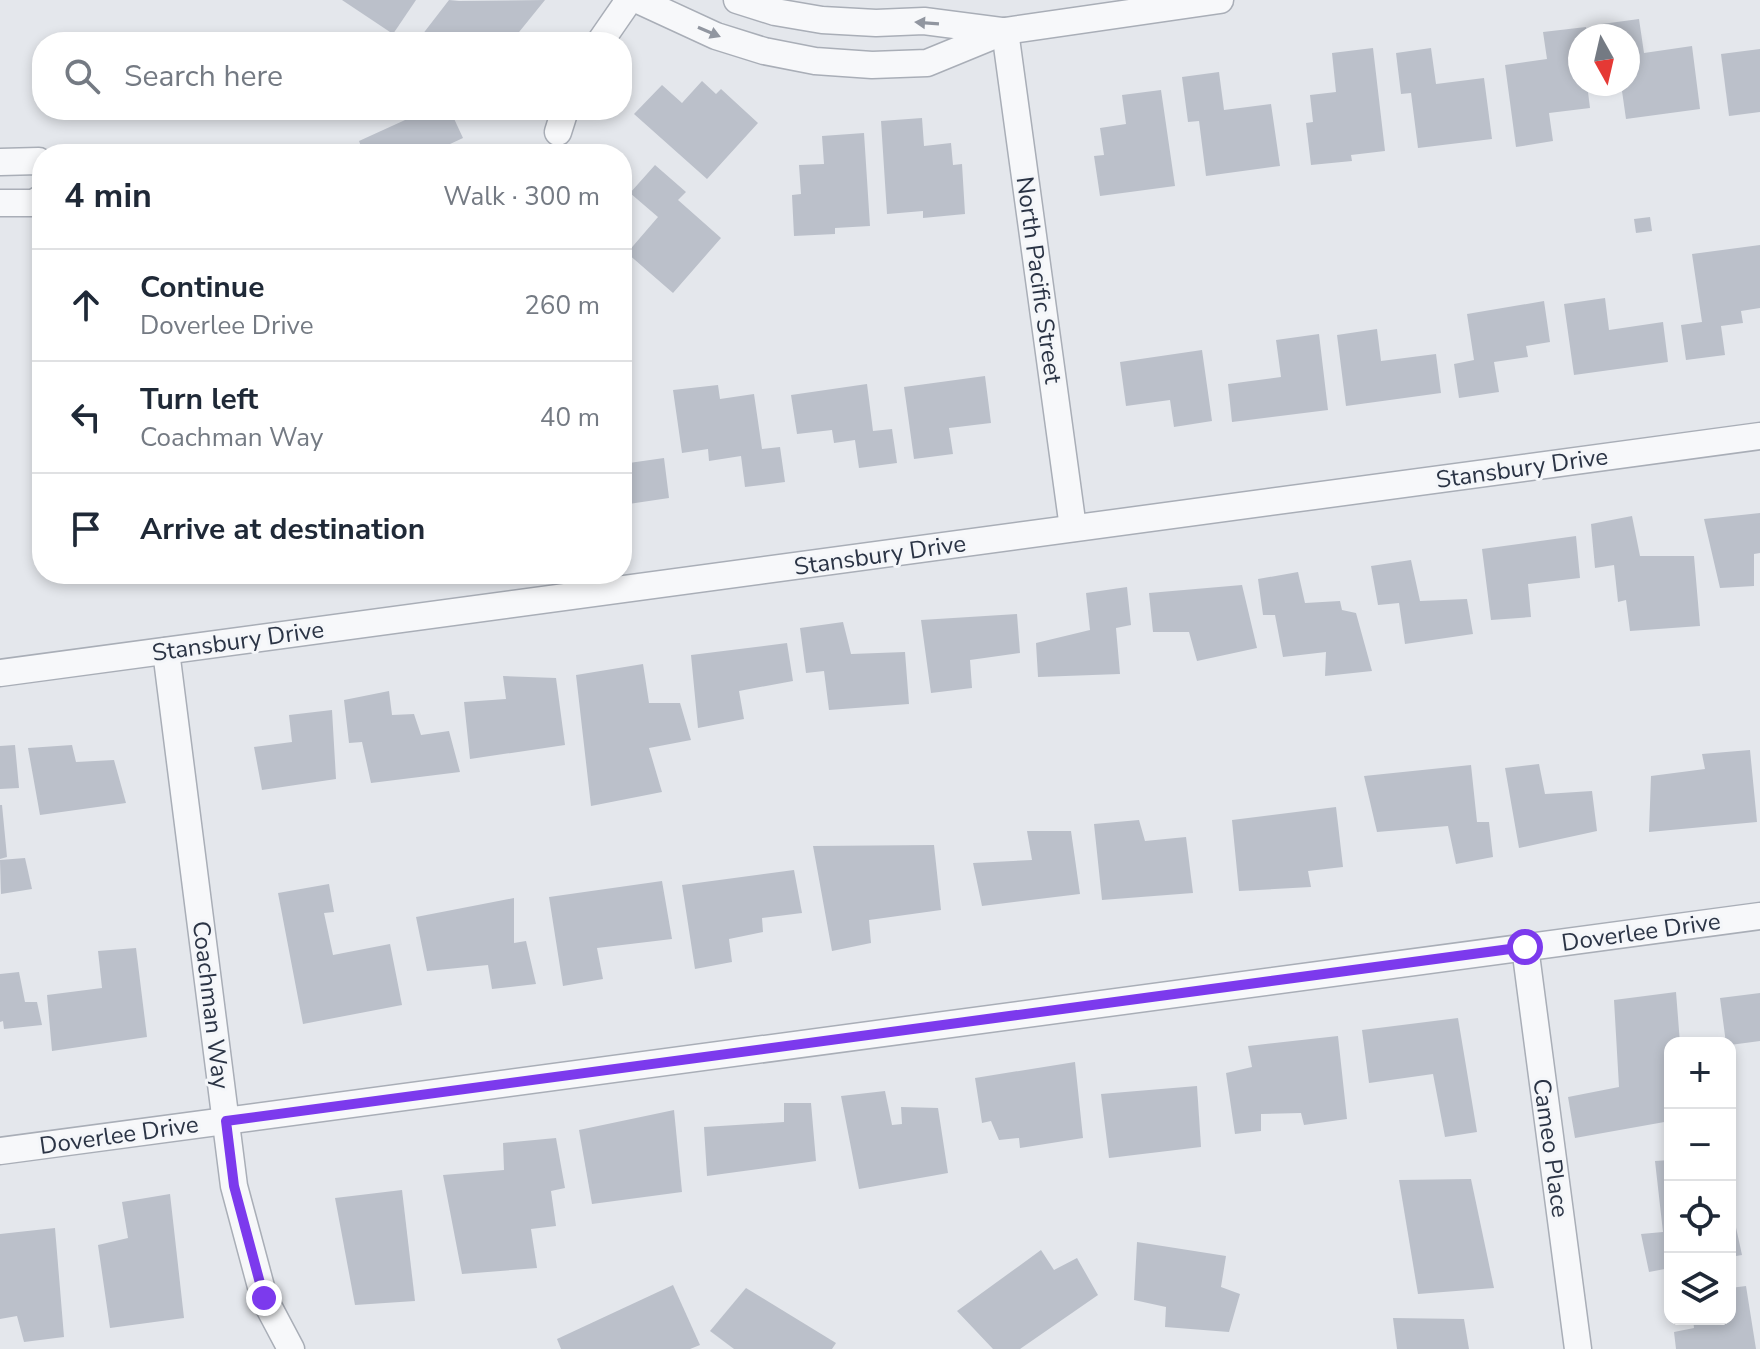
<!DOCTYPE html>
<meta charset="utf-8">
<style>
body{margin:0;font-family:"Nunito Sans",sans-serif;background:#f6f6f7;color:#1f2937}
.controls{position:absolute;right:24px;bottom:24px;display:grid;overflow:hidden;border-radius:16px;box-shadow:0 4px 12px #0003}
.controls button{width:72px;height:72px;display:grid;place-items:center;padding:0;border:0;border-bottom:2px solid #e0e1e3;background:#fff;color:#1f2937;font:40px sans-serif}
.compass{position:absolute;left:1568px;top:24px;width:72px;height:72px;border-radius:50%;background:#fff;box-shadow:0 4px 12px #0003;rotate:172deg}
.stop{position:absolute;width:24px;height:24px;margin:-18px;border:6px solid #7c3aed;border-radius:50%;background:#fff}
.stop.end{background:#7c3aed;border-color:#fff;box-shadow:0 2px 8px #0008}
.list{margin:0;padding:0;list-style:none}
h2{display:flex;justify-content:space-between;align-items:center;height:104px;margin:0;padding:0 32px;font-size:34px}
h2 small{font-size:26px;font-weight:400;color:#747a83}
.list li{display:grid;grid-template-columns:52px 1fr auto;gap:24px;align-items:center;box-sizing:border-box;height:112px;padding:0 32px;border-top:2px solid #e0e1e3}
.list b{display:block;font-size:30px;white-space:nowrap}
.list p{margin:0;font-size:26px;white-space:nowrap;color:#747a83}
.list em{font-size:26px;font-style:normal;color:#747a83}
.icon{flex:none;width:44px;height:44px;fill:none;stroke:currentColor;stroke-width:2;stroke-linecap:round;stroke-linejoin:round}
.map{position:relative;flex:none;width:1760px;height:1349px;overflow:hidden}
.search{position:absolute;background:#fff;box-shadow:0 4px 12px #0003;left:32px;top:32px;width:600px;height:88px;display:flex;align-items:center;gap:20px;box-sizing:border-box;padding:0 28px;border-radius:32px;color:#747a83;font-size:30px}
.panel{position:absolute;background:#fff;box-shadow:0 4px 12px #0003;left:32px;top:144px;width:600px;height:440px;border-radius:32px}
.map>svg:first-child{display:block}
.building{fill:#bbc0ca}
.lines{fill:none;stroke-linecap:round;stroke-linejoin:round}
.street-casing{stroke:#a9aeb7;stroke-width:29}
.street{stroke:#f7f8fa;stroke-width:26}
.oneway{fill:#9196a0}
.route{stroke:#7c3aed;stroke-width:10}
.labels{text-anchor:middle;stroke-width:6;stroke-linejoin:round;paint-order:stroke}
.street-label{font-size:24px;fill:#2b3445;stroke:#f4f6f9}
</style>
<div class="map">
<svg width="1760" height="1349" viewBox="0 0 1760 1349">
<rect width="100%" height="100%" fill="#e4e7ec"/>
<g class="building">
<path d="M342,0H416L393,34Z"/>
<path d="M449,0L459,1L545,0L511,42H431L422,35Z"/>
<path d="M1639,19L1644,53L1692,46L1700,109L1626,119L1621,84H1628V36H1604L1602,24Z"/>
<path d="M1586,27L1588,36H1580V84H1587L1590,108L1549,113L1553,141L1516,147L1505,65L1547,59L1543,32Z"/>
<path d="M1373,48L1385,151L1351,155L1352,161L1311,165L1306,123L1313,122L1310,95L1336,92L1332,53Z"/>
<path d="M1431,48L1436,84L1484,78L1492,139L1418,148L1411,93L1401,94L1396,53Z"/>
<path d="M1760,49V112L1729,116L1721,54Z"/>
<path d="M1219,72L1224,110L1271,104L1280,166L1206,176L1199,121L1188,122L1182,77Z"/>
<path d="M702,81L716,94L721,89L758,123L707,179L634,114L662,85L682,103Z"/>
<path d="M1161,90L1175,186L1100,196L1094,156L1104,155L1100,128L1126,124L1122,95Z"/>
<path d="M427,110H450L463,138L435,151L437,154H364L359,141Z"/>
<path d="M922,118L924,146L951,143L953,165L962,164L965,214L923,218V211L887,214L881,121Z"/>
<path d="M864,133L870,226L835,228V234L794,236L792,195L801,194L799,165L824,164L822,136Z"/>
<path d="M655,165L686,192L678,200L721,238L673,293L627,253L658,217L630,193Z"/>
<path d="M1650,217L1652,231L1636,233L1634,219Z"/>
<path d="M1760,245V308L1741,311L1743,323L1721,326L1725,355L1686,360L1681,325L1702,322L1692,254Z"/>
<path d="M1605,298L1609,330L1663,322L1668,362L1574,375L1564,304Z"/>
<path d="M1544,301L1550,342L1526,346L1528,357L1494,362L1499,392L1459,398L1454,364L1474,360L1467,314Z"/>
<path d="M1377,329L1381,361L1436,354L1441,393L1346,406L1337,335Z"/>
<path d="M1319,334L1328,410L1232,422L1228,384L1281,377L1276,340Z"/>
<path d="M1202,350L1212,421L1174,427L1170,400L1126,406L1120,362Z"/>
<path d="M985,376L991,423L949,428L953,454L914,459L904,387Z"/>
<path d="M867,384L873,431L892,429L897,463L859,468L855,440L834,443L832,430L797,434L791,395Z"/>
<path d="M718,385L720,399L754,394L762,449L780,447L785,482L745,487L741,456L709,461L708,449L682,453L673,390Z"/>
<path d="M664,458L669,498L622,505V464Z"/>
<path d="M1760,513V553L1754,554V586L1720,588L1704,519Z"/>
<path d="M1632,516L1640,556H1694L1700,626L1630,631L1626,600L1618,602L1614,565L1595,568L1591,524Z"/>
<path d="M1576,536L1580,578L1528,584L1531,617L1491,620L1482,549Z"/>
<path d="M1411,560L1420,601L1467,599L1473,634L1405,644L1399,603L1378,605L1371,566Z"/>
<path d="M1298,572L1305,603L1340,601L1342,610L1356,613L1372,671L1325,676L1326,652L1283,657L1275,615H1263L1258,579Z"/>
<path d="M1242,585L1257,648L1197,661L1189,632H1153L1149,593Z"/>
<path d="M1127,587L1131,625L1116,628L1120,674L1038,677L1036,643L1090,630L1086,593Z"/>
<path d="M1017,614L1020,653L970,660L972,688L931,693L921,620Z"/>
<path d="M843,622L851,654L905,652L909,704L829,710L824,671L806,673L800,628Z"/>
<path d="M787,643L793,681L739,691L744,719L698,728L691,655Z"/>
<path d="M643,664L649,703H680L691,740L649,748L662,792L591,806L576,675Z"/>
<path d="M503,676L556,678L565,745L470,759L464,702L506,699Z"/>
<path d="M389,691L392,715L414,714L421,735L449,731L460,772L371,783L362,742L349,743L344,700Z"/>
<path d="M332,710L336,779L262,790L254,747L292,742L289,715Z"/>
<path d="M15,745L19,788L0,789V746Z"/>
<path d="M72,745L76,762L114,760L126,803L40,815L28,748Z"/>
<path d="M1750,750L1757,822L1649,832L1651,776L1705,769L1702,754Z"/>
<path d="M1539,764L1545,794L1592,791L1597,831L1519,848L1505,768Z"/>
<path d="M1471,765L1477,822H1489L1493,857L1456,864L1448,826L1377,832L1364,776Z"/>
<path d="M0,805H2L7,857L0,859Z"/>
<path d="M1336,807L1343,867L1308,871L1311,887L1239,891L1232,820Z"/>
<path d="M1139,820L1145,841L1186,837L1193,893L1102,900L1094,824Z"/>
<path d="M1027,831H1071L1080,894L982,906L973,863L1032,860Z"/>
<path d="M934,845L941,910L869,920L871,943L832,951L813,846Z"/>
<path d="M25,858L32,889L1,894L0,860Z"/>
<path d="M794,870L802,913L762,918L763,932L729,939L732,962L695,969L682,885Z"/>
<path d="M662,881L672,939L597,948L603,979L563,986L549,897Z"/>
<path d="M329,884L334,912L324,913L333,955L390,944L402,1005L303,1024L278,893Z"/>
<path d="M514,898V943L526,941L536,984L492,989L488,965L427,971L416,917Z"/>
<path d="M136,948L147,1037L52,1051L47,995L102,988L98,951Z"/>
<path d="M19,972L25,1002H37L42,1025L4,1029L3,1021L0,1022V974Z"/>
<path d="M1676,992L1680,1043H1670V1121L1575,1138L1568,1097L1619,1087L1614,1000Z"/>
<path d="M1760,993V1041L1730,1045V1043H1726L1720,998Z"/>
<path d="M1458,1018L1477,1132L1445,1137L1433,1074L1369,1083L1362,1030Z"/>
<path d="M1338,1036L1347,1119L1304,1125L1301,1113L1261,1114V1131L1235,1134L1226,1073L1252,1067L1248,1046Z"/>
<path d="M1075,1062L1083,1138L1020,1148L1019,1138L999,1140L991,1121L982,1123L975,1078Z"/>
<path d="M1197,1086L1201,1147L1109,1158L1101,1094Z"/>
<path d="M885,1091L892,1125L902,1124L901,1107L938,1108L948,1173L859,1189L841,1096Z"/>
<path d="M784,1103H811L816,1161L707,1176L704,1127L784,1122Z"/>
<path d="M674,1110L682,1192L592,1204L579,1130Z"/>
<path d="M556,1138L565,1188L551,1191L556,1226L531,1229L537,1268L462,1274L443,1175L504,1170L503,1143Z"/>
<path d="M1670,1160V1268L1649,1272L1641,1234L1663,1232L1655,1161Z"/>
<path d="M1471,1179L1494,1288L1418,1294L1399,1180Z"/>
<path d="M402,1190L415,1301L355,1305L335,1198Z"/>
<path d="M170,1194L184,1318L110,1328L98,1245L128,1238L122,1202Z"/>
<path d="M1735,1223L1742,1255L1730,1257V1224Z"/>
<path d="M55,1228L64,1337L24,1342L17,1316L0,1319V1234Z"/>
<path d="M1137,1242L1226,1256L1221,1287L1240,1294L1229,1332L1165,1327L1166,1307L1134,1300Z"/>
<path d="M1041,1250L1054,1270L1077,1258L1098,1295L1020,1349H993L957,1311Z"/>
<path d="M673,1285L700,1345L690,1349H561L557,1339Z"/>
<path d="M1746,1286L1756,1349H1676L1674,1332L1694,1328L1693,1319H1730V1288Z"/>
<path d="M746,1288L836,1343L832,1349H734L710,1331Z"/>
<path d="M1393,1318L1464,1319L1469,1349H1397Z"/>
</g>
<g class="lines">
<g class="street-casing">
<g id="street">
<path d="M638,0L716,36L764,51L815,61L872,65L927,63L1005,31L1220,0"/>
<path d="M737,0L775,12L822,20L876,23L924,21L1001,31"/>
<path d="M1005,31L1073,528"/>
<path d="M600,42L629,0"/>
<path d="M558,132L565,110"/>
<path d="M0,162L39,161L42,163"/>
<path d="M0,203H33L42,198"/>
<path d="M166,651L234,1186L264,1298L291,1349"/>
<path d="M0,673L1760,436"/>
<path d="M1525,947L1578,1349"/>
<path d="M0,1151L1760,916"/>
</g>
</g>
<use href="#street" class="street"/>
</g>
<defs><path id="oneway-solid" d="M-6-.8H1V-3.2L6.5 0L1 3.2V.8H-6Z" transform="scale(2)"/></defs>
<g class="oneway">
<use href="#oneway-solid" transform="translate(927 23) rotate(-176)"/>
<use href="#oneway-solid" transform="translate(709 32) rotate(23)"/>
</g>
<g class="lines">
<path class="route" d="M264,1298L234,1186L226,1121L1525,947"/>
</g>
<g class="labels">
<g class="street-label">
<text transform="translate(1039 280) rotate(82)" y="8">North Pacific Street</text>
<text transform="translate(1522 468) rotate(-8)" y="8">Stansbury Drive</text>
<text transform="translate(880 555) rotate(-8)" y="8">Stansbury Drive</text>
<text transform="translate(238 641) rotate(-8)" y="8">Stansbury Drive</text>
<text transform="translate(1641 932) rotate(-8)" y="8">Doverlee Drive</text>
<text transform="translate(211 1005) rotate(83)" y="8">Coachman Way</text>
<text transform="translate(119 1135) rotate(-8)" y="8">Doverlee Drive</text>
<text transform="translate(1551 1148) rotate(82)" y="8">Cameo Place</text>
</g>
</g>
</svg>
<div class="controls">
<button>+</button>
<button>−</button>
<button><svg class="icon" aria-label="locate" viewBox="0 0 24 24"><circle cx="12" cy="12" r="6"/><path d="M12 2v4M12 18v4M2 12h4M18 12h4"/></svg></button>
<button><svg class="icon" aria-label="layers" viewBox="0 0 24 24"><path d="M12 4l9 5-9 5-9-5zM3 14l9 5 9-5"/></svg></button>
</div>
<svg class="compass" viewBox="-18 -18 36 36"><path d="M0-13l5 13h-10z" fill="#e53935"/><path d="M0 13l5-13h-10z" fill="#747a83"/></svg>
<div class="stop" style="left:1525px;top:947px"></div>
<div class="stop end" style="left:264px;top:1298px"></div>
<div class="search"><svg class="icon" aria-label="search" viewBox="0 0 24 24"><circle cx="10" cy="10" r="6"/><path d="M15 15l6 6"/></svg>Search here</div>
<section class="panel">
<h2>4 min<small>Walk · 300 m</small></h2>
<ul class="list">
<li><svg class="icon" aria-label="ahead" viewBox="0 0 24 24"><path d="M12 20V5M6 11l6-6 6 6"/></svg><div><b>Continue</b><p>Doverlee Drive</p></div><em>260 m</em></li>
<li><svg class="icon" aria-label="left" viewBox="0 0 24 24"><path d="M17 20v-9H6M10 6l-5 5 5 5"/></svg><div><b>Turn left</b><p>Coachman Way</p></div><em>40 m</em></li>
<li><svg class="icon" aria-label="arrive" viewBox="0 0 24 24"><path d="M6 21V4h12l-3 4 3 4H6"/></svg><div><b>Arrive at destination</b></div></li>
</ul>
</section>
</div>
